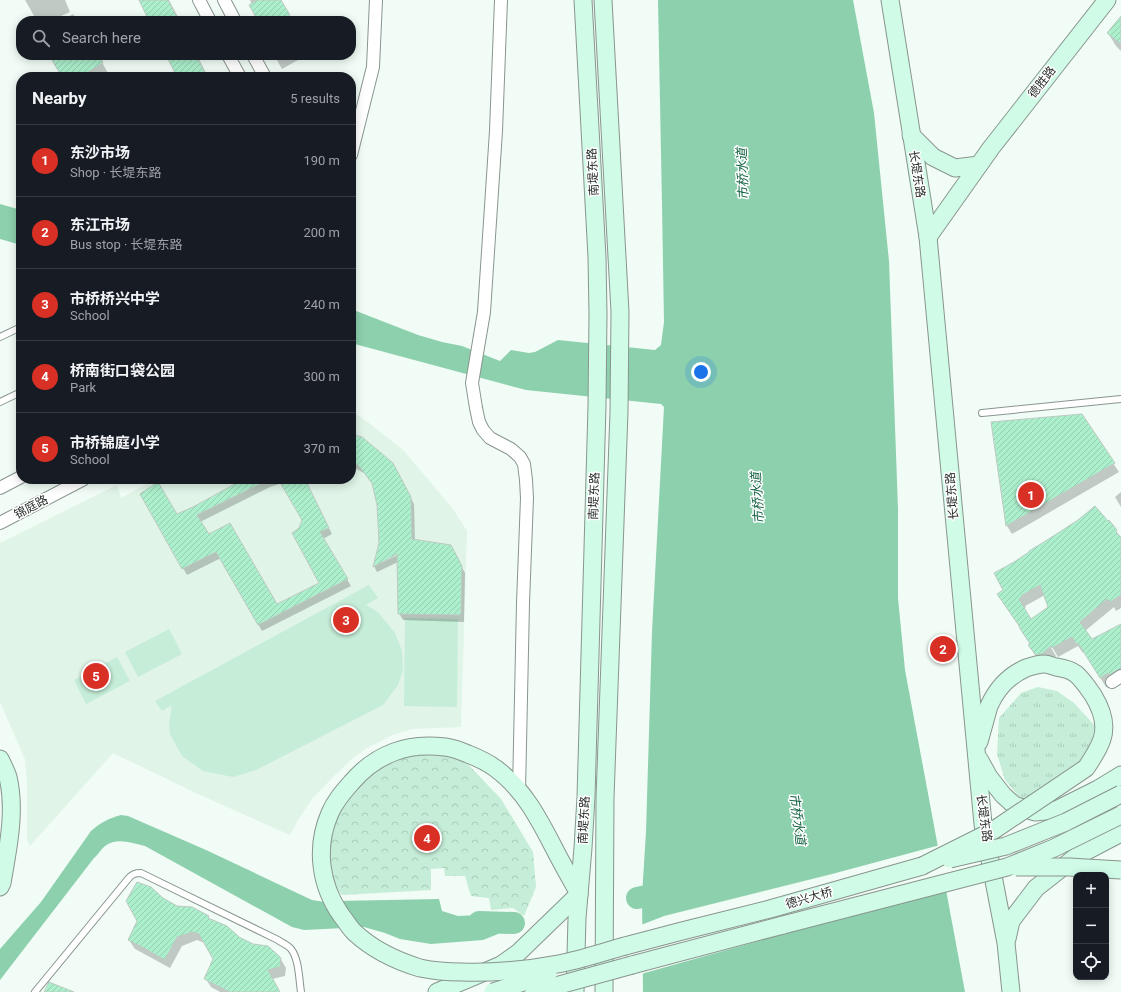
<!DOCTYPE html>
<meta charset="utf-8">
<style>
body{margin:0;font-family:Roboto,"Noto Sans SC",sans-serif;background:#20242c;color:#f1f3f6}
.controls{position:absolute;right:12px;bottom:12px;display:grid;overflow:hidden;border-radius:8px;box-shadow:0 2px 10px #0003}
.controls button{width:36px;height:36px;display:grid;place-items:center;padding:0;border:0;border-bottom:1px solid #363941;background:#171b24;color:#f1f3f6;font:20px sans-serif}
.you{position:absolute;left:701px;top:372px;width:14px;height:14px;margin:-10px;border:3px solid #fff;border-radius:50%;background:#1a73e8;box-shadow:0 0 0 6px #1a73e833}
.badge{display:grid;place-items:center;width:26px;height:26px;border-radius:50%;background:#d93025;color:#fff;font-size:13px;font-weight:700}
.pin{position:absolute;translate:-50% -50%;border:2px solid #fff;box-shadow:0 1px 4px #0006}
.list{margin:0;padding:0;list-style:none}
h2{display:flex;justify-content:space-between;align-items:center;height:52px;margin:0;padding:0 16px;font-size:17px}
h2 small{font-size:13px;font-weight:400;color:#9ea1a6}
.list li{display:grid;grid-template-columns:26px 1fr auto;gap:12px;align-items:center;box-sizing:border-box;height:72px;padding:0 16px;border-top:1px solid #363941}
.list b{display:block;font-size:15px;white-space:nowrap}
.list p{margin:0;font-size:13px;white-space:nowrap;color:#9ea1a6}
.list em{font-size:13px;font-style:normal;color:#9ea1a6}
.icon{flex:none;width:22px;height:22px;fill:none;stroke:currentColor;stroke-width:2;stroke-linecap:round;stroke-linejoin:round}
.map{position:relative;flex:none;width:1121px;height:992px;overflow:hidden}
.search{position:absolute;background:#171b24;box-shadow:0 2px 10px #0003;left:16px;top:16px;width:340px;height:44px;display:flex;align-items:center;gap:10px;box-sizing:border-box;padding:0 14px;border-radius:16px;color:#9ea1a6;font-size:15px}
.panel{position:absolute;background:#171b24;box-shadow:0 2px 10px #0003;left:16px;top:72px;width:340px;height:412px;border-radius:16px}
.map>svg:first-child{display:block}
.built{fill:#e0f4e8}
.grass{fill:url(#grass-tufts)}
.park{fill:url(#park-crowns)}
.pitch{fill:#c5edd7}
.water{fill:#8dd0ad}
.pier{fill:#f0fcf5}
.shadow{fill:#0003;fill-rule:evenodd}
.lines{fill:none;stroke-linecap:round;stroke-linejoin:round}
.river{stroke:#8dd0ad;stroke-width:22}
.building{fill:url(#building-hatch);stroke:#becac3;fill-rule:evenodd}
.lane-casing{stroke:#89958e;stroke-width:8}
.street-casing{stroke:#89958e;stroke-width:14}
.secondary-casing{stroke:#89958e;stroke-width:19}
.lane{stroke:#fff;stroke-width:6}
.street{stroke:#fff;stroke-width:12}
.secondary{stroke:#cffbe7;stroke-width:17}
.secondary-bridge-casing{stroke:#89958e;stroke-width:19;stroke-linecap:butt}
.secondary-bridge{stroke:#cffbe7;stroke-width:17}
.labels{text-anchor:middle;stroke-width:3;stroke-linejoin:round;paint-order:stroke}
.street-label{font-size:12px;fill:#2a2f2c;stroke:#fff}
.water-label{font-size:13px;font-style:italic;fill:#156343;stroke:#fff}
</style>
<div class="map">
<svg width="1121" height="992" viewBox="0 0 1121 992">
<defs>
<pattern id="grass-tufts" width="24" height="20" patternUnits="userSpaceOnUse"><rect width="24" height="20" fill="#c5edd7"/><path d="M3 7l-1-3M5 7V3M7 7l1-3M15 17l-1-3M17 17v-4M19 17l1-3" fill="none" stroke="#a9ccb9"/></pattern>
<pattern id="park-crowns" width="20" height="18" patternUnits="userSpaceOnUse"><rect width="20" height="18" fill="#c5edd7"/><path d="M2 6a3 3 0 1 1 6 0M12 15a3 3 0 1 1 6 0" fill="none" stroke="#a9ccb9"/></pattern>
<pattern id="building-hatch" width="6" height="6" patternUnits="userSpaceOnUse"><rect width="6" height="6" fill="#acefcc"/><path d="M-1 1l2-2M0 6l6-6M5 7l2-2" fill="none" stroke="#94cdaf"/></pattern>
</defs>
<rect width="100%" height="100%" fill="#f0fcf5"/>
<path class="built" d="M351,411L369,423L403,450L453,509L467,531L461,727L412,729L393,735L367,748L353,758L332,778L312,799L298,820L290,835L198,794L113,753L30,846L27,840V783L25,759L0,702V543L117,485L121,498L156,479H351Z"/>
<path class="grass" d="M1038,687L1057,691L1074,703L1095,726L1089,755L1046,788L1022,800L1005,780L997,754L999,718L1021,693Z"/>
<path class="park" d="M408,754L461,757L501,799L533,852L536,887L524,916L513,908L491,910L489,898L471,896L465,876H445L444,868L431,869V890L342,895L336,888L325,862L330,824L341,802L377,764Z"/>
<g class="pitch">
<path d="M369,585L378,598L366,605L378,612L395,633L402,651L403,670L398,685L383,705L256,770L233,777L203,771L182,756L170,734L169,725L172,705L162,711L155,701Z"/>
<path d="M405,618L458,619L457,707L404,706Z"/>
<path d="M169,629L182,654L138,677L125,652Z"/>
<path d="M117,657L130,681L86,704L74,680Z"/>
</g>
<g class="water">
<path d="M658,0H853L874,113L889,261L898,509V598L905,670L965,992H643L642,896L646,832L652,632L664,407L661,404L526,390L351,343V309L418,335L442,342L462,346L500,361L511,350L529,353L535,352L558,340L655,350L661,345L664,322L662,204Z"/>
<path d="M0,204L21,210V245L0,239Z"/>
<path d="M121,815L128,816L206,850L312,900L324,902L337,901L439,899L442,911L458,916L500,914L510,924L498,934L483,940L431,944L400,939L385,933L364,927L304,930L292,927L145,846C132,843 117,837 105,846C101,849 98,855 94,858L0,980V949L41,902L91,831C100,823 109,818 121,815Z"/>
</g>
<path class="pier" d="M940,845L948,888L641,974V925L664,916L832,874Z"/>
<g class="shadow">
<path d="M25,0H65L70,12L50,21H37Z"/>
<path d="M140,0H169L180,21H150Z"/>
<path d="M250,0H280L292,21H259Z"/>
<path d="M73,14L77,21H61Z"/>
<path d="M1121,19V51L1116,46L1108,33Z"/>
<path d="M50,55H98L110,77H63Z"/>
<path d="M167,55H197L208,77H178Z"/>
<path d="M274,55H307L282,69Z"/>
<path d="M1081,415L1119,472L1012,534L1007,526L992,422Z"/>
<path d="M351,435L396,471L414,504L415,541L450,546L465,573L464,622L403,620L399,613L398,562L377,572L374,566L380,543L378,505L373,485L364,473L351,466ZM401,551L402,553L379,564V562Z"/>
<path d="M246,479H304L332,534L323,539L351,586L262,631L221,558L187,575L141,494L177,516ZM282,483L303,520L300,528L320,583L277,605L208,536L200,522L270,487Z"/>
<path d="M1121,492V507L1115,497Z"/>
<path d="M1095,507L1121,537V608L1116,611L1114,607L1085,631L1092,641L1121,625V680L1114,682L1106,687L1084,652L1083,653L1078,646L1058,657L1049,642L1048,643L1056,656L1047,663L1042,664L1035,655L1029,646L1031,644L998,595L1005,590L1014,563L1078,521ZM1045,595L1050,607L1031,620L1024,609L1026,607L1025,606Z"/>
<path d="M162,899L177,907L208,917L210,920L238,937L280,958L286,968L285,976L272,979L279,992H220L211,987L206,979L214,959L205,943L197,940L182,946L170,968L148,956L135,949L129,940Z"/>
</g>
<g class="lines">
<g class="river">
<path d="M637,898L671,891"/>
<path d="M479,922L514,923"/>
</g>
</g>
<g class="building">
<path d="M139,0H168L179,21H149Z"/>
<path d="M257,0H281L290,15L288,16L291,21H258L249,5Z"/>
<path d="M1121,16V44L1107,33Z"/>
<path d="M49,55H99L103,63L80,77H62Z"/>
<path d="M166,55H196L207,77H177Z"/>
<path d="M1082,414L1115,463L1006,526L991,422Z"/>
<path d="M351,434L362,437L393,463L411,497L412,539L451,545L462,566L461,615L398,614L397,554L373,567L379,543L377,505L372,483L359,466L351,462Z"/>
<path d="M244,479H270L197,515L209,534L230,523L277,604L319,583L292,533L299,528L302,520L278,479H305L329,528L320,532L348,579L258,625L216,552L182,569L140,494L158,482L177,514L193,507Z"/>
<path d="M1095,506L1108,521L1109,520L1117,530L1116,532L1121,538V595L1110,602L1107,599L1080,622L1092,639L1121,624V669L1117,670L1109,675L1108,673L1100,678L1078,643L1076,644L1072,637L1052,648L1051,646L1042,654L1036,655L1028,645L1030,644L1019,627H1020L997,594L1003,590L994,573L1014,562L1029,552V551L1044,542L1078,520ZM1040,585L1048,607L1031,619L1019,599L1022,597L1021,596Z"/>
<path d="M137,882L151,887L163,898L177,906L192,907L209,916L208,918L227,926L239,937L253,944L268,946L281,958L280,967L268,970L280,992H230L204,979L213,959L199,934L192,932L177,937L165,960L142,947L128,940L137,921L126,901Z"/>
<path d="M49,982L74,992H44Z"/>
</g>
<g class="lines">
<g class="lane-casing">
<g id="lane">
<path d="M0,337L21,327"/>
<path d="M0,402L21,392"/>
<path d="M982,413L1121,399"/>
<path d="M35,992L128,879C132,874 135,873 141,873L278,940C282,943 288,945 291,949C299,959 299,979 301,992"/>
</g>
</g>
<g class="street-casing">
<g id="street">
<path d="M199,0L210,21"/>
<path d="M224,0L235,21"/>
<path d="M501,0L496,131L484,312L472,383L476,408L479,422L483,430L490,438L511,449L520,457L524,464L526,480L527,498L523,603L519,791"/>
<path d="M228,55L240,77"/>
<path d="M253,55L265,77"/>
<path d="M351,155L373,67L376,0"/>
<path d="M0,488L21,477"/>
<path d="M0,523L84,479"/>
<path d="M1112,682L1121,676"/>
</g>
</g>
<g class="secondary-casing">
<g id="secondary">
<path d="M603,0L620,312L619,412L605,798L604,992"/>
<path d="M890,0L928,237L983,824L1006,943L1011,992"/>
<path d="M911,135L933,157L955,168L979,165"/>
<path d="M928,237L991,148L1107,0"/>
<path d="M979,742L989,706"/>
<path d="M0,759C3,765 6,771 8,777C16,811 8,848 2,883L0,887"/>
<path d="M979,759L989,777L1003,795L1014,805L1035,812L1056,810L1098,789L1121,775"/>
<path d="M1007,939L1011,921L1036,888L1077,856L1121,833"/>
<path d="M625,946L682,931L770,909L922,866"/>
<path d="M632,965L783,925"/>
<path d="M437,992L501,965L518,953L579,894C571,879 562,864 554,848C539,819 523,788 495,768C487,762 478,758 468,754"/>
<path d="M575,992L577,918L583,848L586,797L597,406L598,315L597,257L583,0"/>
</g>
</g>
<use href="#lane" class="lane"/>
<use href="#street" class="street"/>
<use href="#secondary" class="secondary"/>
<g class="secondary-bridge-casing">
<g id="secondary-bridge">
<path d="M468,754C461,751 453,748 445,747C429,745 409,746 394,752C378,758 362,770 351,783C343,792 335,801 330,813C315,847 320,885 341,915C346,921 349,927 354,932C372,949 397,961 420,968C434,971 448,972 462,972C495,973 526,970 558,964C580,960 603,952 625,946"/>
<path d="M950,859L1006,846L1066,822L1121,794"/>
<path d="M922,866L994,830L1086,768C1092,759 1099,749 1102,739C1107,724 1101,708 1093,695C1088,688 1083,680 1076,674C1071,670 1063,668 1056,667C1052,666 1048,664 1044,664C1039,664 1032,666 1026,668C1008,676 997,688 989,706"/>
<path d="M1016,867H1069L1121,870"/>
<path d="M783,925L1007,867L1054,848L1121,815"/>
<path d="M493,992L548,974"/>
<path d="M534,992L632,965"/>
</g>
</g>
<use href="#secondary-bridge" class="secondary-bridge"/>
</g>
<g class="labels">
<g class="street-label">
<text transform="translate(1042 82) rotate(-52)" y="4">德胜路</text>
<text transform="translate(593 172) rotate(-93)" y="4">南堤东路</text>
<text transform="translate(917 174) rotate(81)" y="4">长堤东路</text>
<text transform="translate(594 496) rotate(-88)" y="4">南堤东路</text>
<text transform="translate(952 496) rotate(-95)" y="4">长堤东路</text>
<text transform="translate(31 507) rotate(-28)" y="4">锦庭路</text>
<text transform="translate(984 818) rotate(82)" y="4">长堤东路</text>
<text transform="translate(584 820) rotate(-87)" y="4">南堤东路</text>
<text transform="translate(809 898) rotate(-16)" y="4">德兴大桥</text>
</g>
<g class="water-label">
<text transform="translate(742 174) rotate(-92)" y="5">市桥水道</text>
<text transform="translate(757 498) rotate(-94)" y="5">市桥水道</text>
<text transform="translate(798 819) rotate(82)" y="5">市桥水道</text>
</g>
</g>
</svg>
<div class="controls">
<button>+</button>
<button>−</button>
<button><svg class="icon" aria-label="locate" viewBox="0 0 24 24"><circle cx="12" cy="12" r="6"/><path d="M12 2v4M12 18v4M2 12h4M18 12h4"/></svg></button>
</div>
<div class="you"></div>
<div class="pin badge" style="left:1031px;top:495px">1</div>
<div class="pin badge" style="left:943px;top:649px">2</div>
<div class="pin badge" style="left:346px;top:620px">3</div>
<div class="pin badge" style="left:427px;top:838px">4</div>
<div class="pin badge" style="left:96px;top:676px">5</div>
<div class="search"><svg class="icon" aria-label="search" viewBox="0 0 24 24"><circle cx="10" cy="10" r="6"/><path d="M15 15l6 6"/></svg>Search here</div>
<section class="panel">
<h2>Nearby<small>5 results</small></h2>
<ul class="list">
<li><span class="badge">1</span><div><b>东沙市场</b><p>Shop · 长堤东路</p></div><em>190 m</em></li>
<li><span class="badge">2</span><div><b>东江市场</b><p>Bus stop · 长堤东路</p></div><em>200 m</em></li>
<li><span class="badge">3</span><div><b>市桥桥兴中学</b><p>School</p></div><em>240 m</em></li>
<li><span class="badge">4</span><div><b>桥南街口袋公园</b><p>Park</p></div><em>300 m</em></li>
<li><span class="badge">5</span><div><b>市桥锦庭小学</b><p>School</p></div><em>370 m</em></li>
</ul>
</section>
</div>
